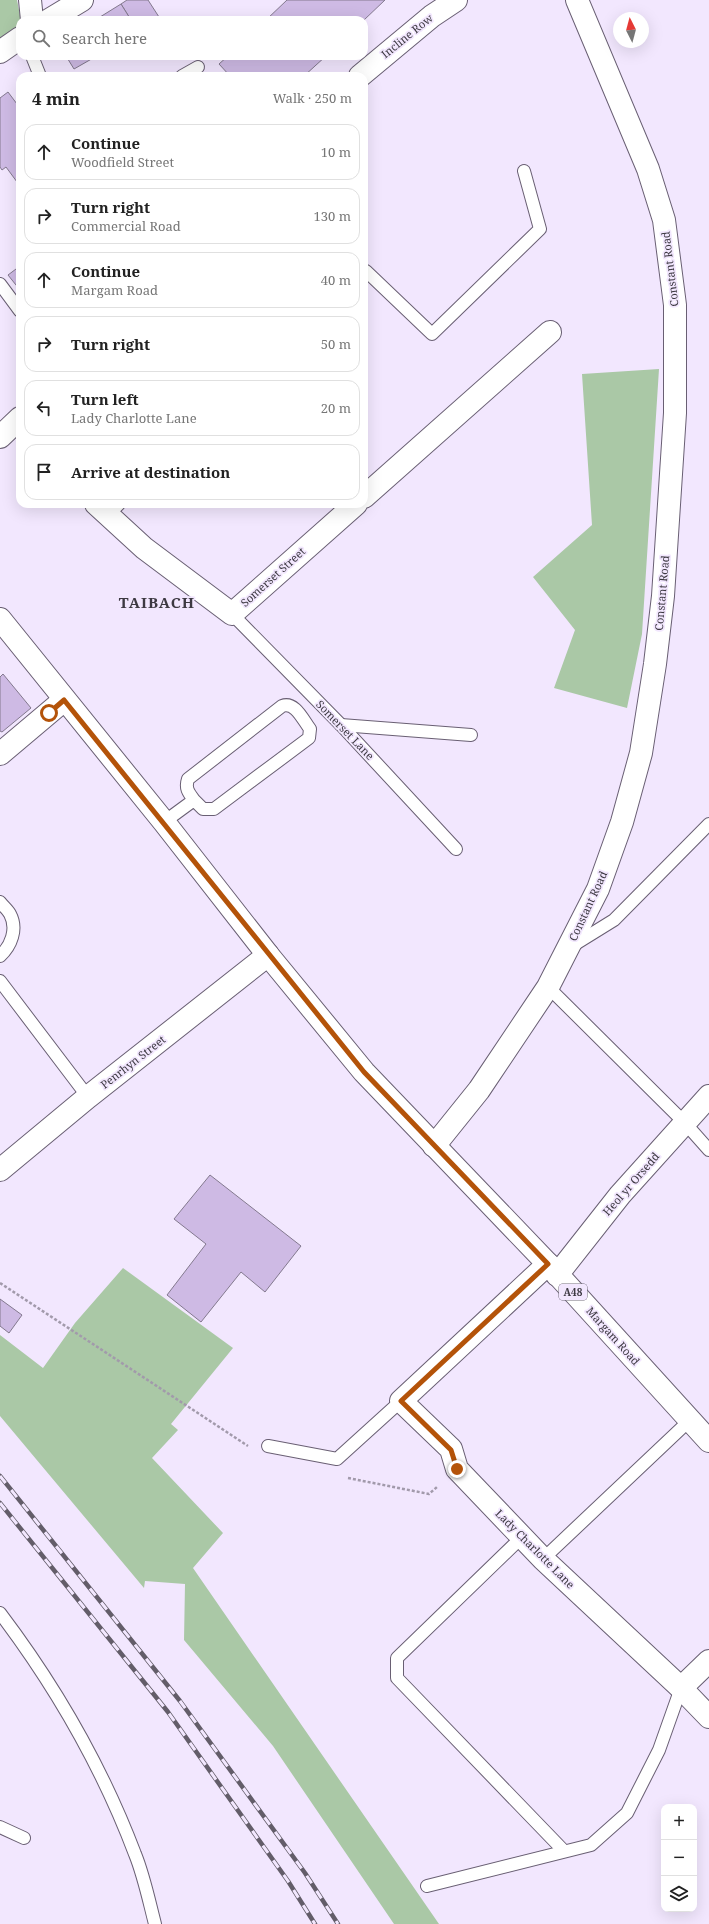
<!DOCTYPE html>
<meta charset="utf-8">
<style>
body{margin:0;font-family:"Noto Serif",serif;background:#f2f2f2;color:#222}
.controls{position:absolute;right:12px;bottom:12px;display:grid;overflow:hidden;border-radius:8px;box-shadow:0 4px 16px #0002}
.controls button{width:36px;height:36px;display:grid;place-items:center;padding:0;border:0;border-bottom:1px solid #e0e0e0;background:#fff;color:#222;font:20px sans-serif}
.compass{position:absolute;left:613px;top:12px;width:36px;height:36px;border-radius:50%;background:#fff;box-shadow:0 4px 16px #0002;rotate:354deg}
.stop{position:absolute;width:12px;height:12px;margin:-9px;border:3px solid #b45309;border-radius:50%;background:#fff}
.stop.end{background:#b45309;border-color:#fff;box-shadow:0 1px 4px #0008}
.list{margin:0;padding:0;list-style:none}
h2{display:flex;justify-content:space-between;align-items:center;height:52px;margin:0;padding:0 16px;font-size:17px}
h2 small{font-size:13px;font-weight:400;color:#767676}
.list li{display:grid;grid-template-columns:26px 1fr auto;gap:12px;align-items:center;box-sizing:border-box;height:56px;margin:0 8px 8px;padding:0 8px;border:1px solid #e0e0e0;border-radius:12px}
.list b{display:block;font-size:15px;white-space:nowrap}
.list p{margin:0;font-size:13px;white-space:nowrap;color:#767676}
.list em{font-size:13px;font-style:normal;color:#767676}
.icon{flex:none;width:22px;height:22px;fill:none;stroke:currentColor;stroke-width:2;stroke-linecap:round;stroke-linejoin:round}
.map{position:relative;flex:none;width:709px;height:1924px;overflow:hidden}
.search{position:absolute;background:#fff;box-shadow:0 4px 16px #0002;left:16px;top:16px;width:352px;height:44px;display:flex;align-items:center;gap:10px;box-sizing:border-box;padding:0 14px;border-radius:12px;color:#767676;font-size:15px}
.panel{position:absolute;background:#fff;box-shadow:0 4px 16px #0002;left:16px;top:72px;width:352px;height:436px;border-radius:12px}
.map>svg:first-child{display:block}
.green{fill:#aac8a6}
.building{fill:#cebae4;stroke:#83798e}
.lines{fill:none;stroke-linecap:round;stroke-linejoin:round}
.service-casing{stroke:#695f73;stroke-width:14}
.minor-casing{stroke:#695f73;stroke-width:24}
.primary-casing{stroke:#695f73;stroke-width:24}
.path{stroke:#a29aab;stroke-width:2.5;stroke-dasharray:3 2;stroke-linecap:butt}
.service{stroke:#fff;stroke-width:12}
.minor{stroke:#fff;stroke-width:22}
.primary{stroke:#fff;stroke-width:22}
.rail-casing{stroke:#635d69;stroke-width:4.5}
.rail{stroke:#f2e7fe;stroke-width:3;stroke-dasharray:9;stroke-linecap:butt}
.route{stroke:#b45309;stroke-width:5}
.labels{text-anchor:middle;stroke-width:3.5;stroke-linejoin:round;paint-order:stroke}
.shield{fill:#f2e7fe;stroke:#736d7a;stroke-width:1}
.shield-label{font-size:10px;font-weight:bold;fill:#3d3942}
.street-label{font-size:11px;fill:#3d3942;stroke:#f2e7fe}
.district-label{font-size:15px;font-weight:bold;letter-spacing:1px;fill:#3d3942;stroke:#f2e7fe}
</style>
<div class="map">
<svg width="709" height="1924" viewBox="0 0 709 1924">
<rect width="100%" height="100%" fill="#f2e7fe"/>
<g class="green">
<path d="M0,0H17L21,20L20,25L0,38Z"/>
<path d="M659,369L642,634L627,708L554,688L575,630L533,577L592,525L582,374Z"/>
<path d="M123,1268L233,1348L171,1424L178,1430L152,1458L223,1533L193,1568L439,1924H394L273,1746L184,1640L185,1584L145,1581L144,1588L0,1416V1335L43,1368L75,1323Z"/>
</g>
<g class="building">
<path d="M127,0H148L159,17L154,20H131L121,4Z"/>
<path d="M287,0H385L364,20H266Z"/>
<path d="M121,4L131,20H102L100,17Z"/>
<path d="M66,56H95V57L74,69Z"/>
<path d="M228,56H326L304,76H230L219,64Z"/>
<path d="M8,92L20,108V186L6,167L2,170L0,167V98Z"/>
<path d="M20,266V290L8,275Z"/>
<path d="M3,674L31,708L2,732L0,731V677Z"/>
<path d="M210,1175L301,1246L265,1292L241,1272L201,1322L167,1295L206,1244L174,1219Z"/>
<path d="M0,1299L22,1315L9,1333L0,1326Z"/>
</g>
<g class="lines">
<g class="service-casing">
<g id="service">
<path d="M32,56L40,76"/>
<path d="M182,76L198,67"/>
<path d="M364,273L366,271L432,334L540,229L524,171"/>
<path d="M0,284L20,311"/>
<path d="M108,515L119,504"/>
<path d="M232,614L341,725L456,849"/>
<path d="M341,725L471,735"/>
<path d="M164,822L194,800L203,809H214L309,738L310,729C303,720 295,701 282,706L188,779C185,788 188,792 194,800"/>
<path d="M0,902C3,906 8,910 10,914C18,929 11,946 0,956"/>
<path d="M572,946L614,920L709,824"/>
<path d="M0,981L88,1097"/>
<path d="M548,987L685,1123L709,1150"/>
<path d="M268,1446L337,1459L401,1401"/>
<path d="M522,1537L397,1658V1678L564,1851"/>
<path d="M543,1559L690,1420"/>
<path d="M0,1613C56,1687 102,1767 135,1854C144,1876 149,1901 155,1924"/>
<path d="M0,1827L24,1838"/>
<path d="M427,1886L591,1845L627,1813L659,1750L681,1688"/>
</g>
</g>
<g class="minor-casing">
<g id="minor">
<path d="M30,0L32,20"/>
<path d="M49,20L82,0"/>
<path d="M0,52L20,38"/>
<path d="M360,76L432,16L456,0"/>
<path d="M0,437L20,418"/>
<path d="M364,497L550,332"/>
<path d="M96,504L144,548L232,614L356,504"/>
<path d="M0,754L64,700"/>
<path d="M434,1146L479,1090L548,987L598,889L622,822L641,753L655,664L663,596L675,413V305L664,220L648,169L577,0"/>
<path d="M0,1170L88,1097L268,955"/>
<path d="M548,1264L401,1401L451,1449L457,1469L543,1559L681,1688L709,1717"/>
<path d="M557,1275L620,1195L709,1096"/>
<path d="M681,1688L709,1661"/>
</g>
</g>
<g class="primary-casing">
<path id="primary" d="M0,619L164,822L268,955L364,1072L548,1264L709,1441"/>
</g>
<g class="path">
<path d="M0,1283L248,1446"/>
<path d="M348,1478L429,1494L437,1487"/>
</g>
<use href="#service" class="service"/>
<use href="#minor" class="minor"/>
<use href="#primary" class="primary"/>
<g class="rail-casing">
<g id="rail">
<path d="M0,1476L180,1701L305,1873L338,1924"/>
<path d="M0,1503L168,1712L288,1881L315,1924"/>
</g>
</g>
<use href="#rail" class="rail"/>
</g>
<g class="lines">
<path class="route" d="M49,713L64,700L364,1072L548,1264L401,1401L451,1450L457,1469"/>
</g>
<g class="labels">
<rect class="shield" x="559" y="1284" width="28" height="16" rx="3"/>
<g class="shield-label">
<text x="573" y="1296">A48</text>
</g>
<g class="street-label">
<text transform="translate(407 36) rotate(-39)" y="4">Incline Row</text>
<text transform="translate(670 269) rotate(-97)" y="4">Constant Road</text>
<text transform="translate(273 577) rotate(-42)" y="4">Somerset Street</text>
<text transform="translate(662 593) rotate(-85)" y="4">Constant Road</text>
<text transform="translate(345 730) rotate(46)" y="4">Somerset Lane</text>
<text transform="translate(588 906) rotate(-65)" y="4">Constant Road</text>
<text transform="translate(133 1062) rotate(-38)" y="4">Penrhyn Street</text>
<text transform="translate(631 1184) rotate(-49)" y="4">Heol yr Orsedd</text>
<text transform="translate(613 1336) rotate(48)" y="4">Margam Road</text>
<text transform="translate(535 1549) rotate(45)" y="4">Lady Charlotte Lane</text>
</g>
<g class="district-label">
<text x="157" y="608">TAIBACH</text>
</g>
</g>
</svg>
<div class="controls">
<button>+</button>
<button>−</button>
<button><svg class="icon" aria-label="layers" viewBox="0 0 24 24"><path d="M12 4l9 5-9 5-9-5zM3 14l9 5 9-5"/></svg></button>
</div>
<svg class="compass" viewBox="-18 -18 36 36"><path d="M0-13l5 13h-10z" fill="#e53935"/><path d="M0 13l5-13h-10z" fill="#767676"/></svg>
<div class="stop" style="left:49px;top:713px"></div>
<div class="stop end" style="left:457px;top:1469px"></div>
<div class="search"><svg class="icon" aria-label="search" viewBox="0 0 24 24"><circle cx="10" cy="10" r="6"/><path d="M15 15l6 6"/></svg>Search here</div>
<section class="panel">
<h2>4 min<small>Walk · 250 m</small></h2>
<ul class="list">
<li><svg class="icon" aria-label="ahead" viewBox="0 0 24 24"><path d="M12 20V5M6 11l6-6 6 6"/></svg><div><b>Continue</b><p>Woodfield Street</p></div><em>10 m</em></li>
<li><svg class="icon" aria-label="right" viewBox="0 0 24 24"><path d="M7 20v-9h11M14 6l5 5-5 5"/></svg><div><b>Turn right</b><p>Commercial Road</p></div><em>130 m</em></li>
<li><svg class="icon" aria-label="ahead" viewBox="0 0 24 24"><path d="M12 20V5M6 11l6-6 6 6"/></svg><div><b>Continue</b><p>Margam Road</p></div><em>40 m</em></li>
<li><svg class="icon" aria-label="right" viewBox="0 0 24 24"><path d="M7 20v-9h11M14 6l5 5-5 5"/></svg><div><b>Turn right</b></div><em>50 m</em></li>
<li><svg class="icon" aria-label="left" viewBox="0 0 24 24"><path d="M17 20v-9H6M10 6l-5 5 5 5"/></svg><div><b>Turn left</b><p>Lady Charlotte Lane</p></div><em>20 m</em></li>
<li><svg class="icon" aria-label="arrive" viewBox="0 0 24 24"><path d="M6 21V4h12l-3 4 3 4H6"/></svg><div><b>Arrive at destination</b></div></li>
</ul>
</section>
</div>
